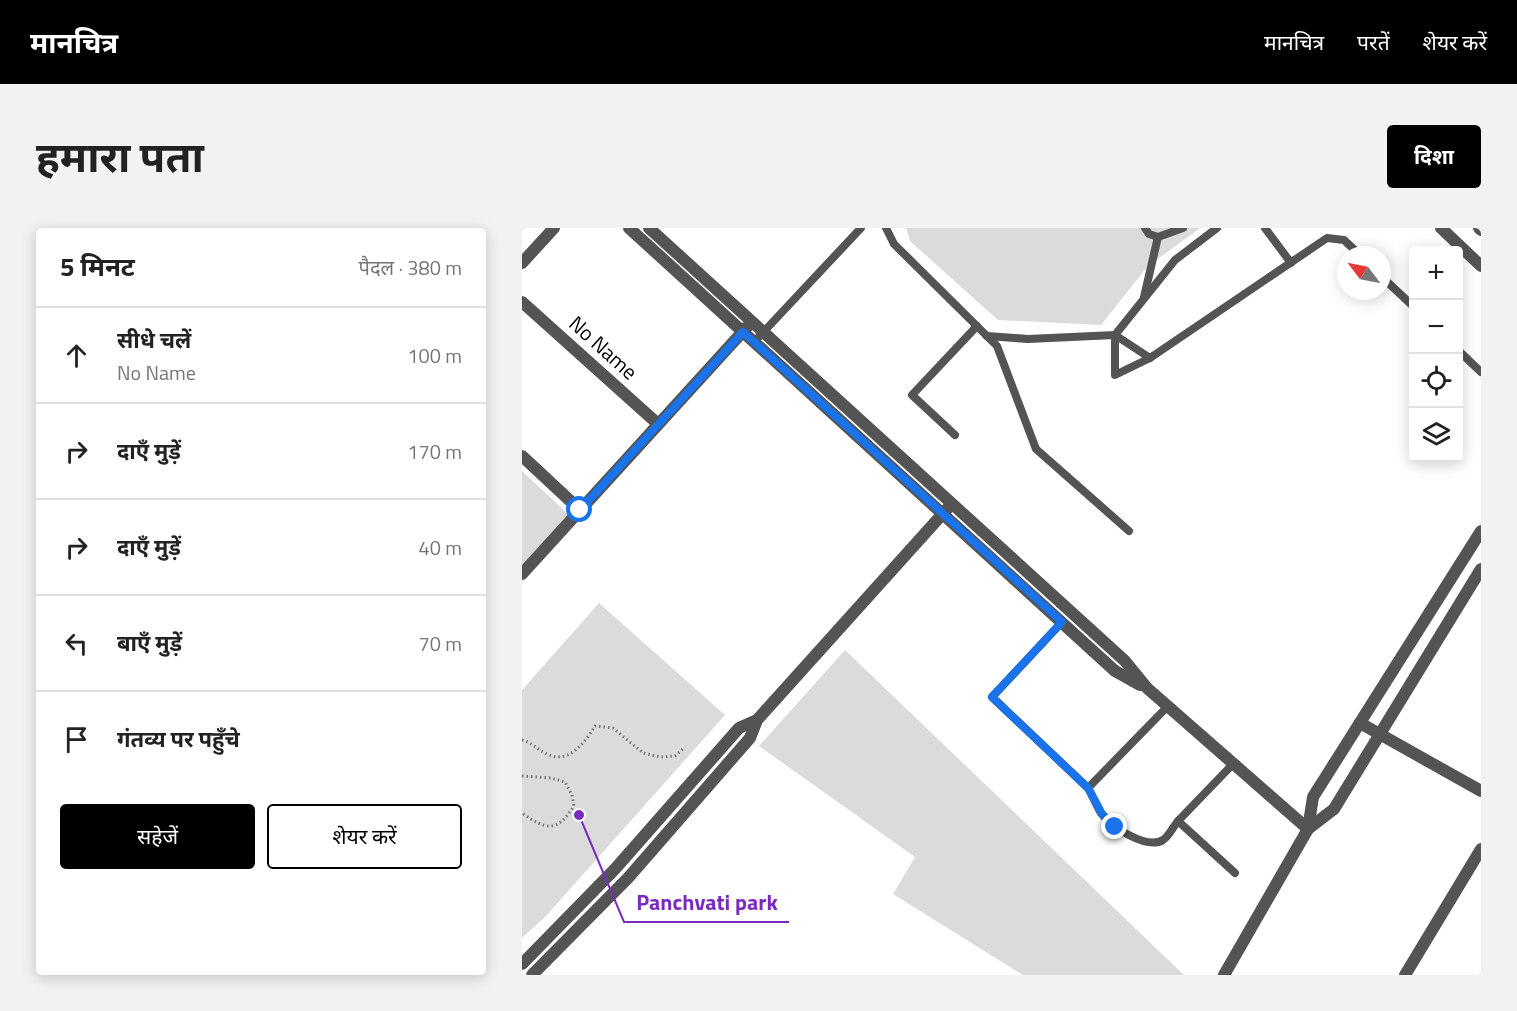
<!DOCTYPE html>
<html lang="hi">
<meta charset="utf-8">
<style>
body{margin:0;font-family:"Titillium Web","Noto Sans Devanagari",sans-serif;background:#f2f2f2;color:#222}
.controls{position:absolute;right:18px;top:18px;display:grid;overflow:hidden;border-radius:6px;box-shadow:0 3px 15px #0003}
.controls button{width:54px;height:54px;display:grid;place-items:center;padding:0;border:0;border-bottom:2px solid #e0e0e0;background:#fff;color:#222;font:30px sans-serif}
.compass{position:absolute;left:815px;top:18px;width:54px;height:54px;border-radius:50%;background:#fff;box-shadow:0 3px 15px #0003;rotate:302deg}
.stop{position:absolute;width:18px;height:18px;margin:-14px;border:4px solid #1a73e8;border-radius:50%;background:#fff}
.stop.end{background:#1a73e8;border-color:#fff;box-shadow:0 2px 6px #0008}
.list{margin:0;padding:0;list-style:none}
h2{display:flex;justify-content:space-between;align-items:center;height:78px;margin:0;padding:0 24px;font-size:26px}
h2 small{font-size:20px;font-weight:400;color:#767676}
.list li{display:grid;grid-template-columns:39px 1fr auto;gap:18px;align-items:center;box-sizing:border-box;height:96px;padding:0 24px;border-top:2px solid #e0e0e0}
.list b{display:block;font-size:22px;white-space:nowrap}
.list p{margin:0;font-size:20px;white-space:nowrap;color:#767676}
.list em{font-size:20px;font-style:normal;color:#767676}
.actions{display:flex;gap:12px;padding:18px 24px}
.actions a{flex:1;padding:14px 0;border:2px solid #000;border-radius:6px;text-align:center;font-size:21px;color:#000}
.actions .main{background:#000;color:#fff}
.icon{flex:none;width:33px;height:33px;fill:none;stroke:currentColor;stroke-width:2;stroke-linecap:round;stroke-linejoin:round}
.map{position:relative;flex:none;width:959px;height:747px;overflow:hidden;border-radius:6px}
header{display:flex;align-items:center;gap:36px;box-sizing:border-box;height:84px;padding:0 30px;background:#000;color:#fff}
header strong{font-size:28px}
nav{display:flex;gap:33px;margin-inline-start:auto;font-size:21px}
.intro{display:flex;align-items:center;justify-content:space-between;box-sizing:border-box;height:144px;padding:0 36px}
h1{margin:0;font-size:42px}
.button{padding:15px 27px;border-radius:6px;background:#000;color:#fff;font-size:21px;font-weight:700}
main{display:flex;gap:36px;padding:0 36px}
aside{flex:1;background:#fff;border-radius:6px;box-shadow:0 3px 15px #0003}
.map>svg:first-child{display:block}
.green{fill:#dbdbdb}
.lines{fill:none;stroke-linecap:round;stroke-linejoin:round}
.path{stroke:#767676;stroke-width:3;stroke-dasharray:1.5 3;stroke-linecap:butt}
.service{stroke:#545454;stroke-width:8}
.minor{stroke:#545454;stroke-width:12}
.tertiary{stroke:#545454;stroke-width:12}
.route{stroke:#1a73e8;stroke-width:8}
.labels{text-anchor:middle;stroke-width:6;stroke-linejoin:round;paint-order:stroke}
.street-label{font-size:21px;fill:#000;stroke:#fff}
.leader{fill:none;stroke:#7b2cbf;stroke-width:2}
.callout-dot{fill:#7b2cbf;stroke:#fff;stroke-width:2}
.callout-label{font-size:22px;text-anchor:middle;font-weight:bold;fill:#7b2cbf;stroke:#fff;stroke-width:6;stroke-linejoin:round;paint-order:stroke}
</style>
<header>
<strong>मानचित्र</strong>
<nav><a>मानचित्र</a><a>परतें</a><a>शेयर करें</a></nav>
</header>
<div class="intro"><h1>हमारा पता</h1><a class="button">दिशा</a></div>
<main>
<aside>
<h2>5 मिनट<small>पैदल · 380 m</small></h2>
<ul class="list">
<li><svg class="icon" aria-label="ahead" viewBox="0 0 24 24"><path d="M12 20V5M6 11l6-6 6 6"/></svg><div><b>सीधे चलें</b><p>No Name</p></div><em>100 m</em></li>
<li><svg class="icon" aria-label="right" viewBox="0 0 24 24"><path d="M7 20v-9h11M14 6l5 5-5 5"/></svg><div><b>दाएँ मुड़ें</b></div><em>170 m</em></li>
<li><svg class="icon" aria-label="right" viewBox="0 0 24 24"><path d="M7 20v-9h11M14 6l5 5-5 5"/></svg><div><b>दाएँ मुड़ें</b></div><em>40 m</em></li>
<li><svg class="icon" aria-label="left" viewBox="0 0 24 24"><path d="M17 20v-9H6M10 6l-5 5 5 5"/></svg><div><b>बाएँ मुड़ें</b></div><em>70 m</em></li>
<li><svg class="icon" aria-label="arrive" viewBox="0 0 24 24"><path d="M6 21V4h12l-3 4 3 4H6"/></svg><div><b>गंतव्य पर पहुँचे</b></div></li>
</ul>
<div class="actions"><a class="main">सहेजें</a><a>शेयर करें</a></div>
</aside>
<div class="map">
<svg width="959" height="747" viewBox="0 0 959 747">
<rect width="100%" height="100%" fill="#fff"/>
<g class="green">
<path d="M384,0H678L625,39L579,97L476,92L388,13Z"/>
<path d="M0,243L47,287L0,337Z"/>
<path d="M77,375L203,487L24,688L0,710V462Z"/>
<path d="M323,422L662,747H501L371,666L393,629L237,518Z"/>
</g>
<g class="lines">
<g class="path">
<path d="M0,512C9,514 16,522 25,526C47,537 63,514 73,498L91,500L121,525L138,529L153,528L163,519"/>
<path d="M0,548L29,550L43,554L50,567L52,578C35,605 24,602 0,585"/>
</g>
<g class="service">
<path d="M364,0L372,16L475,118L514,221L607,303"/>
<path d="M623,0L627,6L636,9L661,0"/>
<path d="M695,0L653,32L593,107V147L628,130L805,10L822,12L838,27"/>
<path d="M743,0L769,35"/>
<path d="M860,49L892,79"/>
<path d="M622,69L636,9"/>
<path d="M465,108L506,111L593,107L628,130"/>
<path d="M232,114L339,0"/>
<path d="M936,122L959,144"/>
<path d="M433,207L390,167L455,98"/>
<path d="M540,394L470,469L566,560L645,479"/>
<path d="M711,536L656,593L713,645"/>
<path d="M566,560C571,568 574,577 579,585C589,599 625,622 641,612C647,608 651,599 656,593"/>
</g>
<g class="minor">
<path d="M107,0L593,443L618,457"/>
<path d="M127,0L603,433L625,460L786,601"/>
<path d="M0,35L32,0"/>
<path d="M0,74L136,196"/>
<path d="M0,228L58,282"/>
<path d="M0,346L225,99"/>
<path d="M838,495L959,563"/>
<path d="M0,736L93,641L217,500L235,492"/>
<path d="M10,747L106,650L228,510L235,492L425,281"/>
<path d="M883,747L959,621"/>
</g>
<g class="tertiary">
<path d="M919,0L959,38"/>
<path d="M957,0L959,2"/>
<path d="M786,601L812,581L959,341"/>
<path d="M702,747L786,601L791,569L959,303"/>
</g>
</g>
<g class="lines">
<path class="route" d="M58,282L221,104L540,394L470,469L566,560L580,586L593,599"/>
</g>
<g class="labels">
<g class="street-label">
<text transform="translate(81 120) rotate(42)" y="7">No Name</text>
</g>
</g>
<path class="leader" d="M57 587L102 694H267"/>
<circle class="callout-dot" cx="57" cy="587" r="6"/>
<g class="callout-label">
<text x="185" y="682">Panchvati park</text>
</g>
</svg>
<div class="controls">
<button>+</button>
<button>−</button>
<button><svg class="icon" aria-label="locate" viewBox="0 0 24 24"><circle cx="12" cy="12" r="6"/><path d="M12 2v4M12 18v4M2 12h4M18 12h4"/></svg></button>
<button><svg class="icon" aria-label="layers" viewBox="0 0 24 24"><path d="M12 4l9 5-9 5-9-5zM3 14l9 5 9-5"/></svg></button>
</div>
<svg class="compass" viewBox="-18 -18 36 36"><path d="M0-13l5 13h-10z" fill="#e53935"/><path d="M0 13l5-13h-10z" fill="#767676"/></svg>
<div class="stop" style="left:58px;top:282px"></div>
<div class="stop end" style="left:593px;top:599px"></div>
</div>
</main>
